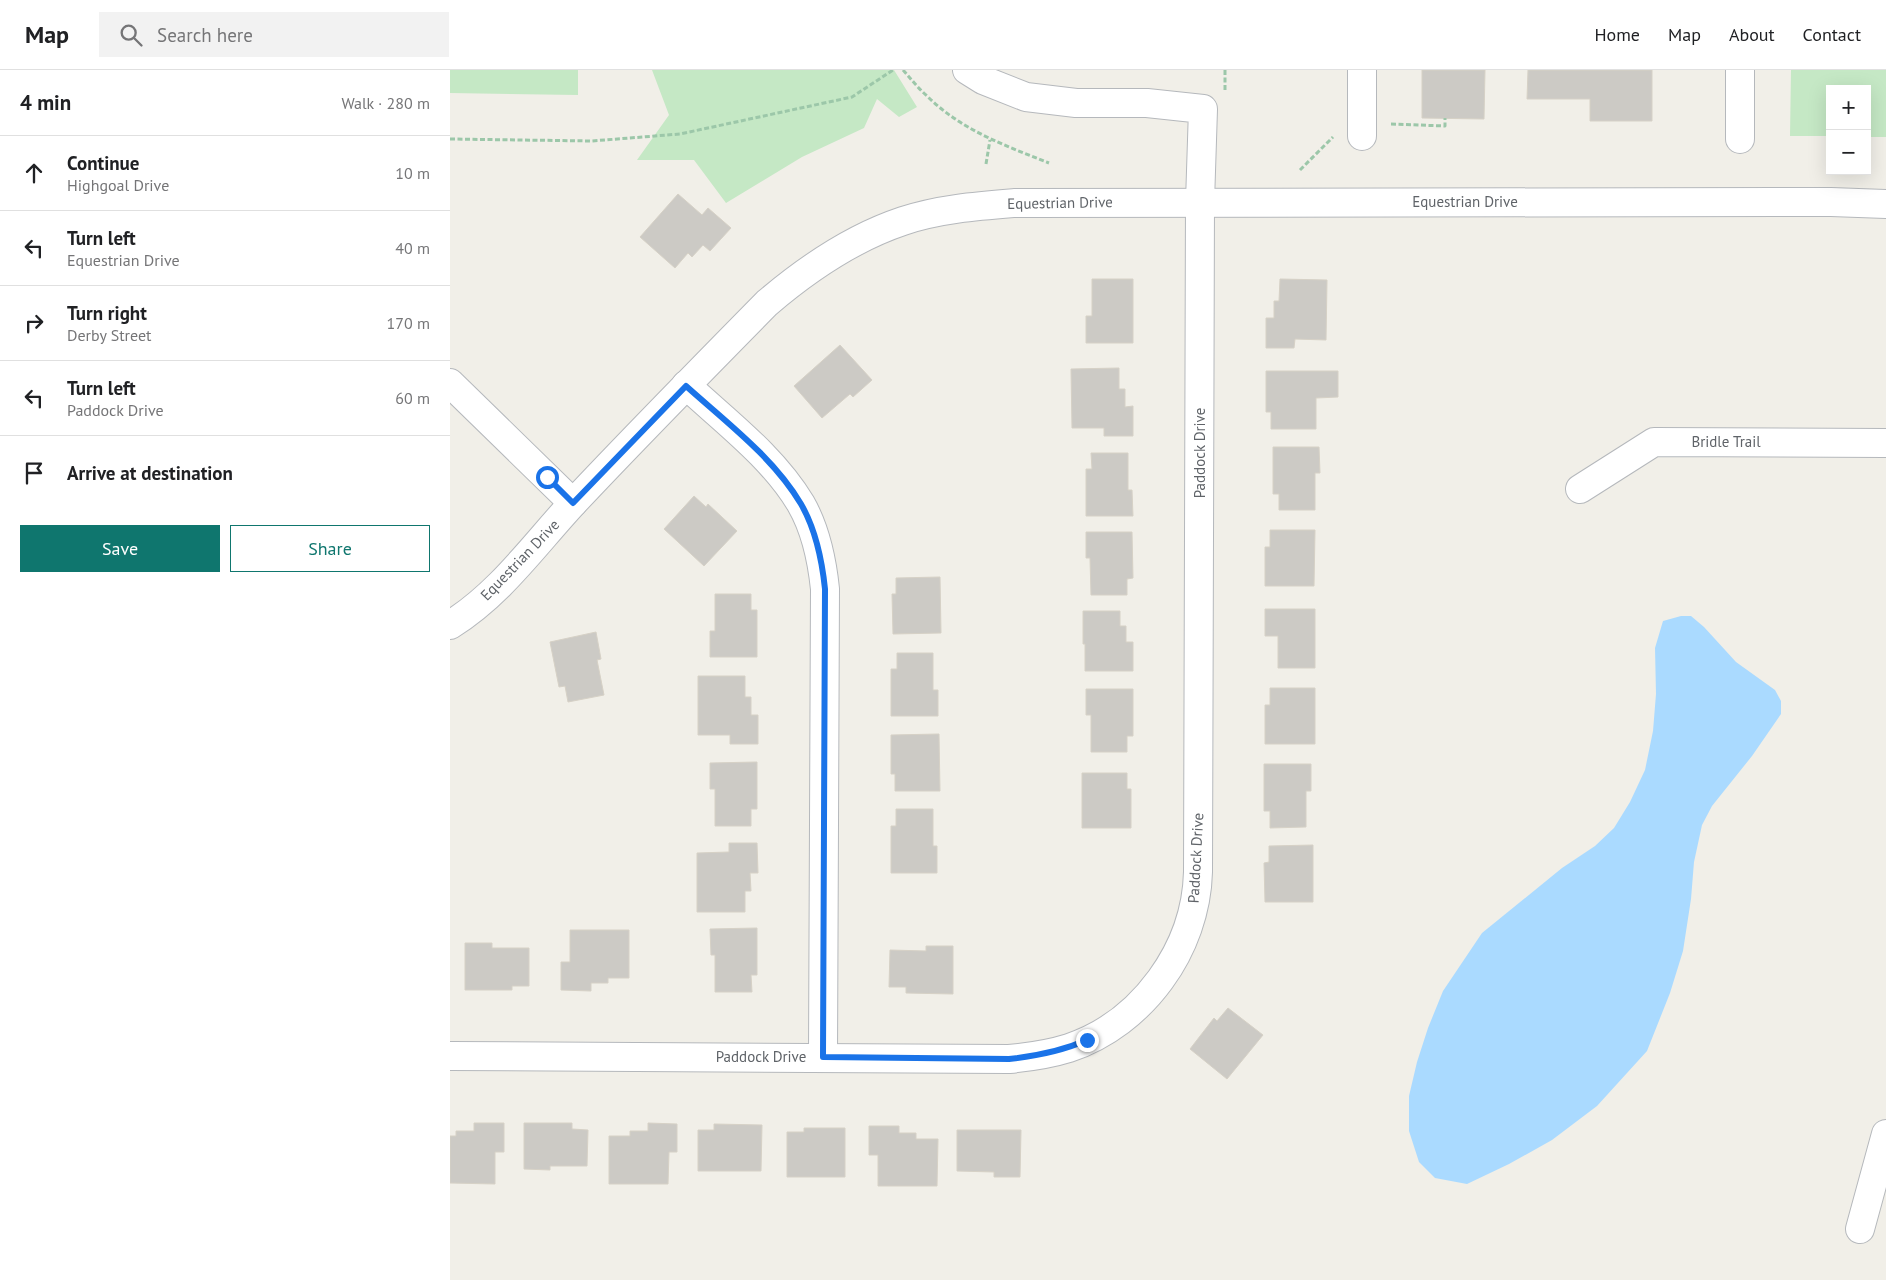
<!DOCTYPE html>
<meta charset="utf-8">
<style>
body{margin:0;font-family:"PT Sans",sans-serif;background:#f2f2f2;color:#202124}
.controls{position:absolute;right:15px;top:15px;display:grid;overflow:hidden;border-radius:0px;box-shadow:0 5px 20px #0002}
.controls button{width:45px;height:45px;display:grid;place-items:center;padding:0;border:0;border-bottom:1px solid #e0e0e0;background:#fff;color:#202124;font:25px sans-serif}
.stop{position:absolute;width:15px;height:15px;margin:-11px;border:4px solid #1a73e8;border-radius:50%;background:#fff}
.stop.end{background:#1a73e8;border-color:#fff;box-shadow:0 1px 5px #0008}
.list{margin:0;padding:0;list-style:none}
h2{display:flex;justify-content:space-between;align-items:center;height:65px;margin:0;padding:0 20px;font-size:21px}
h2 small{font-size:16px;font-weight:400;color:#757577}
.list li{display:grid;grid-template-columns:32px 1fr auto;gap:15px;align-items:center;box-sizing:border-box;height:75px;padding:0 20px;border-top:1px solid #e0e0e0}
.list b{display:block;font-size:19px;white-space:nowrap}
.list p{margin:0;font-size:16px;white-space:nowrap;color:#757577}
.list em{font-size:16px;font-style:normal;color:#757577}
.actions{display:flex;gap:10px;padding:15px 20px}
.actions a{flex:1;padding:11px 0;border:1px solid #0f766e;border-radius:0px;text-align:center;font-size:18px;color:#0f766e}
.actions .main{background:#0f766e;color:#fff}
.icon{flex:none;width:28px;height:28px;fill:none;stroke:currentColor;stroke-width:2;stroke-linecap:round;stroke-linejoin:round}
.map{position:relative;flex:none;width:1436px;height:1210px;overflow:hidden}
header{display:flex;align-items:center;gap:30px;box-sizing:border-box;height:70px;padding:0 25px;background:#fff;border-bottom:1px solid #e0e0e0}
header strong{font-size:24px}
nav{display:flex;gap:28px;margin-inline-start:auto;font-size:18px}
.search{width:350px;height:45px;background:#f2f2f2;display:flex;align-items:center;gap:12px;box-sizing:border-box;padding:0 18px;border-radius:0px;color:#757577;font-size:19px}
main{display:flex}
aside{flex:1;background:#fff}
.map>svg:first-child{display:block}
.green{fill:#c5e8c5}
.water{fill:#aadaff}
.building{fill:#cccac5;stroke:#d6d1c6}
.lines{fill:none;stroke-linecap:round;stroke-linejoin:round}
.minor-casing{stroke:#b5b8bc;stroke-width:30}
.path{stroke:#9cc7a9;stroke-width:3;stroke-dasharray:5 2.5;stroke-linecap:butt}
.minor{stroke:#fff;stroke-width:28}
.route{stroke:#1a73e8;stroke-width:6}
.labels{text-anchor:middle;stroke-width:5;stroke-linejoin:round;paint-order:stroke}
.street-label{font-size:15px;fill:#5f6368;stroke:#fff}
</style>
<header>
<strong>Map</strong>
<div class="search"><svg class="icon" aria-label="search" viewBox="0 0 24 24"><circle cx="10" cy="10" r="6"/><path d="M15 15l6 6"/></svg>Search here</div>
<nav><a>Home</a><a>Map</a><a>About</a><a>Contact</a></nav>
</header>
<main>
<aside>
<h2>4 min<small>Walk · 280 m</small></h2>
<ul class="list">
<li><svg class="icon" aria-label="ahead" viewBox="0 0 24 24"><path d="M12 20V5M6 11l6-6 6 6"/></svg><div><b>Continue</b><p>Highgoal Drive</p></div><em>10 m</em></li>
<li><svg class="icon" aria-label="left" viewBox="0 0 24 24"><path d="M17 20v-9H6M10 6l-5 5 5 5"/></svg><div><b>Turn left</b><p>Equestrian Drive</p></div><em>40 m</em></li>
<li><svg class="icon" aria-label="right" viewBox="0 0 24 24"><path d="M7 20v-9h11M14 6l5 5-5 5"/></svg><div><b>Turn right</b><p>Derby Street</p></div><em>170 m</em></li>
<li><svg class="icon" aria-label="left" viewBox="0 0 24 24"><path d="M17 20v-9H6M10 6l-5 5 5 5"/></svg><div><b>Turn left</b><p>Paddock Drive</p></div><em>60 m</em></li>
<li><svg class="icon" aria-label="arrive" viewBox="0 0 24 24"><path d="M6 21V4h12l-3 4 3 4H6"/></svg><div><b>Arrive at destination</b></div></li>
</ul>
<div class="actions"><a class="main">Save</a><a>Share</a></div>
</aside>
<div class="map">
<svg width="1436" height="1210" viewBox="0 0 1436 1210">
<rect width="100%" height="100%" fill="#f1efe8"/>
<g class="green">
<path d="M0,0H128V25L0,23Z"/>
<path d="M202,0H444L467,37L449,47L427,29L414,58L352,87L276,133L244,90H187L219,45Z"/>
<path d="M1341,0H1436V67H1417V19H1380V66H1340Z"/>
</g>
<path class="water" d="M1231,546H1241L1254,557L1286,592L1325,620L1331,631V644L1302,686L1262,736L1252,755L1244,792L1241,829L1233,881L1220,923L1197,981L1147,1036L1102,1070L1059,1094L1017,1114L985,1108L969,1092L959,1061V1026L967,992L978,958L993,921L1032,863L1112,798L1145,776L1164,758L1180,732L1195,700L1203,661L1206,624L1205,578L1213,551Z"/>
<g class="building">
<path d="M972,0H1035L1034,49L972,48Z"/>
<path d="M1078,0H1202V51H1140V29H1077Z"/>
<path d="M228,124L252,145L258,138L281,158L260,181L253,175L242,187L238,183L225,198L190,167Z"/>
<path d="M642,209H683V273H636V246H642Z"/>
<path d="M830,209L877,210L876,270L845,269L844,278H816V248H824V231H829Z"/>
<path d="M390,275L422,310L403,327L400,324L372,348L344,316Z"/>
<path d="M669,298V319H675V337L683,336V366H654V358H622L621,299Z"/>
<path d="M816,301H888V327L866,328V359H821V342H816Z"/>
<path d="M823,377H869L870,403H865V440H829V424H823Z"/>
<path d="M641,383H678V420H682L683,446H636V399H642Z"/>
<path d="M244,426L256,437L258,434L287,461L254,496L214,459Z"/>
<path d="M820,460H865L864,516H815V477H820Z"/>
<path d="M636,462H682L683,508L677,509V525H641L640,488H636Z"/>
<path d="M490,507L491,563L443,564L442,524H446V508Z"/>
<path d="M265,524H301V540H307V587H260V561H265Z"/>
<path d="M815,539H865V598H828V566H815Z"/>
<path d="M633,541H670V556H676V572H683V601H635V574H633Z"/>
<path d="M146,562L151,589L147,590L154,625L118,632L115,616L109,617L100,572Z"/>
<path d="M447,583H483V620H488V646H441V599H447Z"/>
<path d="M248,606H295V627H301V645H308V674H280V665H248Z"/>
<path d="M820,618H865V674H815V635H820Z"/>
<path d="M636,619H683V666H677V682H641V645H636Z"/>
<path d="M489,664L490,721H445V704H441V665Z"/>
<path d="M307,692V739H301V756H265V719H260V693Z"/>
<path d="M814,694H861V721H856V757L820,758V741H814Z"/>
<path d="M632,703H677V719H681V758H632Z"/>
<path d="M446,739H483V776H487V803H441V756H446Z"/>
<path d="M279,773H307L308,803H300L301,821H295V842H247V783L279,782Z"/>
<path d="M863,775V832H815L814,793L819,792V776Z"/>
<path d="M307,858V905H301L302,922H265V885H261L260,859Z"/>
<path d="M120,860H179V908H158V913H141V921L111,920V892H120Z"/>
<path d="M15,873H42V878H79V916H62V920H15Z"/>
<path d="M476,876H503V924L456,923V917H439L440,880L476,881Z"/>
<path d="M778,938L813,965L777,1009L740,979L764,948L767,951Z"/>
<path d="M24,1053H54V1082H45V1114L0,1113V1066H6V1061H24Z"/>
<path d="M74,1053H122V1059L138,1060L137,1096H100V1100L74,1099Z"/>
<path d="M198,1053L227,1054V1082H219L218,1114H159V1066H180V1061H198Z"/>
<path d="M264,1054L312,1055L311,1101H248V1060H264Z"/>
<path d="M419,1056H449V1063H466V1069H488L487,1116H428V1085H419Z"/>
<path d="M354,1058H395V1107H337V1062H354Z"/>
<path d="M507,1060H571L570,1107H544V1102L507,1101Z"/>
</g>
<g class="lines">
<g class="minor-casing">
<g id="minor">
<path d="M912,0V66"/>
<path d="M1290,0V69"/>
<path d="M0,313L123,433"/>
<path d="M236,315C276,352 323,387 351,434C366,460 372,490 375,519L373,987"/>
<path d="M1130,419L1204,372L1436,373"/>
<path d="M0,555C50,524 84,475 124,432C187,365 252,299 317,233C358,198 402,168 453,151C489,139 528,136 565,133L1381,132L1436,134"/>
<path d="M0,986L559,989C580,987 600,984 619,978C693,953 746,879 748,802L750,132L753,39L697,33H626L576,27L533,10L517,0"/>
<path d="M1410,1159L1436,1064"/>
</g>
</g>
<g class="path">
<path d="M453,0C461,9 468,18 477,26C511,60 556,76 599,93"/>
<path d="M775,0V22"/>
<path d="M941,54L995,56V48"/>
<path d="M0,69L142,71L230,64L402,27L443,0"/>
<path d="M536,94L540,70"/>
<path d="M850,100L883,67"/>
</g>
<use href="#minor" class="minor"/>
</g>
<g class="lines">
<path class="route" d="M97,407L123,433L236,316C276,352 323,387 351,434C366,460 372,490 375,519L373,987L559,989C587,986 612,981 637,970"/>
</g>
<g class="labels">
<g class="street-label">
<text x="1015" y="137">Equestrian Drive</text>
<text transform="translate(610 133) rotate(-1)" y="5">Equestrian Drive</text>
<text x="1276" y="377">Bridle Trail</text>
<text transform="translate(750 383) rotate(-90)" y="5">Paddock Drive</text>
<text transform="translate(70 490) rotate(-46)" y="5">Equestrian Drive</text>
<text transform="translate(746 788) rotate(-87)" y="5">Paddock Drive</text>
<text x="311" y="992">Paddock Drive</text>
</g>
</g>
</svg>
<div class="controls">
<button>+</button>
<button>−</button>
</div>
<div class="stop" style="left:97px;top:407px"></div>
<div class="stop end" style="left:637px;top:970px"></div>
</div>
</main>
